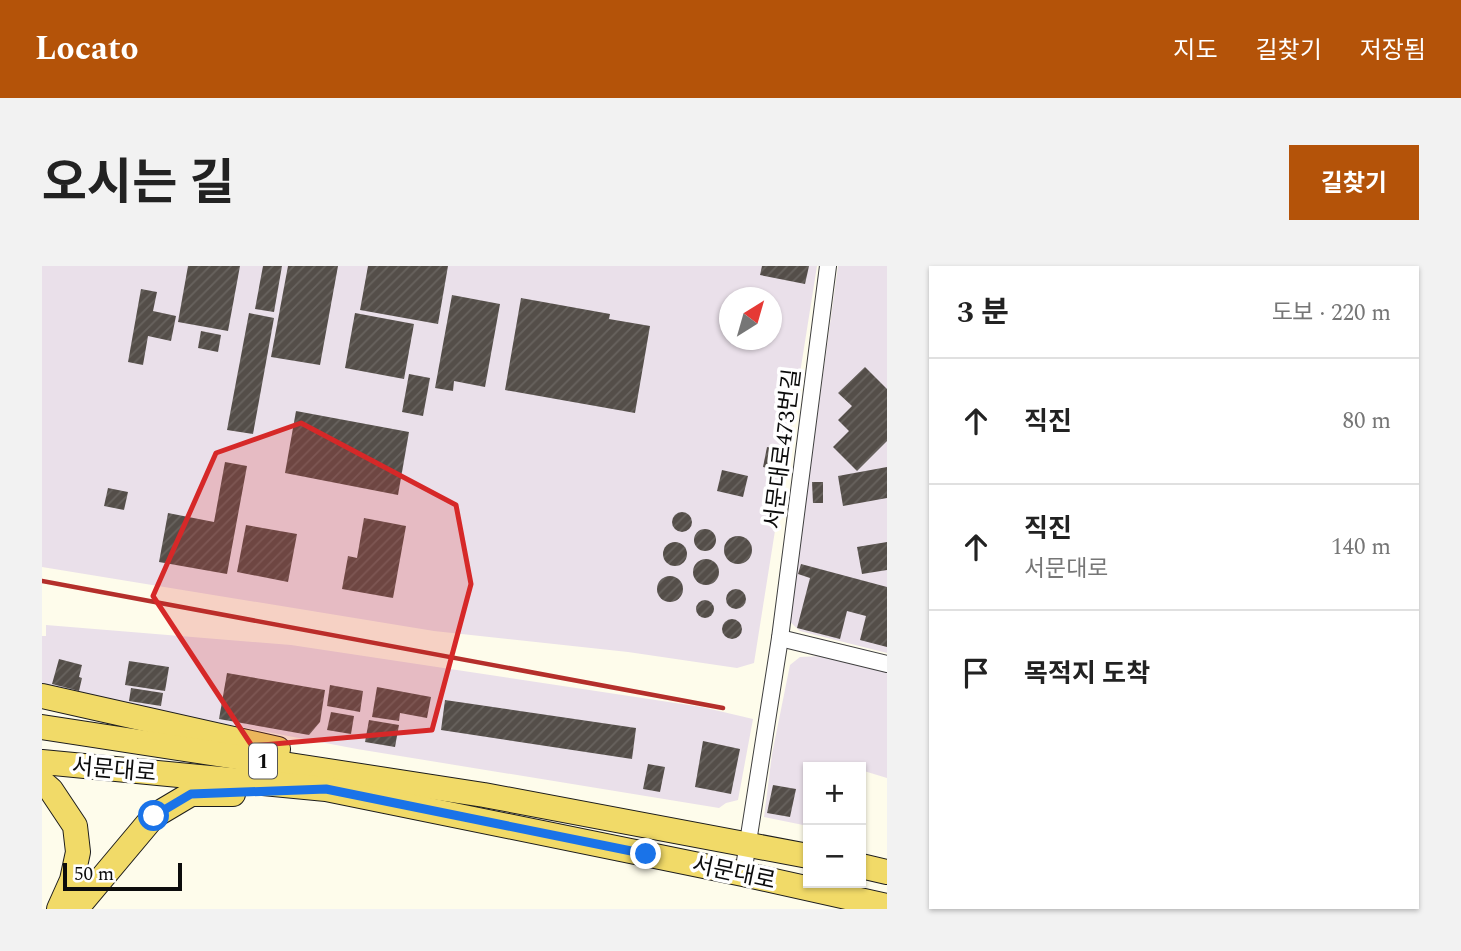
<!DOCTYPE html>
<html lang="ko">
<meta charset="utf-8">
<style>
body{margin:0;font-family:Spectral,"Noto Sans KR",serif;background:#f2f2f2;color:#222}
.controls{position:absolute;right:21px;bottom:21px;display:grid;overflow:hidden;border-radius:0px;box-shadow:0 2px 5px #0004}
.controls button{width:63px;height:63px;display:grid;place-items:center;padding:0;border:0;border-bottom:2px solid #e0e0e0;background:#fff;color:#222;font:35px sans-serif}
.compass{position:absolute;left:677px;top:21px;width:63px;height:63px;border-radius:50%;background:#fff;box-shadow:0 2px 5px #0004;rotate:37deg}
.scale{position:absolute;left:21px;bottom:18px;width:119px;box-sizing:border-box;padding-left:7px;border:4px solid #0c0c0c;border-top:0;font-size:19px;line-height:24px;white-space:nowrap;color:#0c0c0c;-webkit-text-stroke:5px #fff;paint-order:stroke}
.stop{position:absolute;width:21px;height:21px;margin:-16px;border:5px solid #1a73e8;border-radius:50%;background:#fff}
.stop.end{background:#1a73e8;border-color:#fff;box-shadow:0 2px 7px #0008}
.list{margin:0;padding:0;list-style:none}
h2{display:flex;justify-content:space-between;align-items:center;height:91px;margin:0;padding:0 28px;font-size:30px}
h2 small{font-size:23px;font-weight:400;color:#767676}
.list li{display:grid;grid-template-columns:46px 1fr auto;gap:21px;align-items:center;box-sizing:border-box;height:126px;padding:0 28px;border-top:2px solid #e0e0e0}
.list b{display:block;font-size:26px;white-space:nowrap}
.list p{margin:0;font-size:23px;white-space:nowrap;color:#767676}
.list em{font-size:23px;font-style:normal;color:#767676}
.icon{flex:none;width:38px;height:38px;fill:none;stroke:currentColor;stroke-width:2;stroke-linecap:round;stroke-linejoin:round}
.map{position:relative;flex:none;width:845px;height:643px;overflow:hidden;border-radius:0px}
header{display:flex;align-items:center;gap:42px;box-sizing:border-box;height:98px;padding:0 35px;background:#b45309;color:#fff}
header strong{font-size:33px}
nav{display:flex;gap:38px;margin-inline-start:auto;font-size:24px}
.intro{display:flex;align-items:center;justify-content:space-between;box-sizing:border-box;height:168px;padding:0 42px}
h1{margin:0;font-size:49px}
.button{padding:18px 32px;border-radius:0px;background:#b45309;color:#fff;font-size:24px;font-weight:700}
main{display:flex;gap:42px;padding:0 42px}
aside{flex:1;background:#fff;border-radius:0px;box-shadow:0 2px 5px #0004}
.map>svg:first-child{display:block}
.industrial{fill:#eae0ea;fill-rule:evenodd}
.building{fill:url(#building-hatch)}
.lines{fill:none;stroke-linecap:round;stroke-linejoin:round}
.minor-casing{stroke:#3f3f3f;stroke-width:18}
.primary-casing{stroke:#1d1d1d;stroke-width:26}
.minor{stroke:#fff;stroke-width:16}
.primary{stroke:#f1da68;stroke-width:24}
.rail{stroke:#b42f2b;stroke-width:4.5}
.route{stroke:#1a73e8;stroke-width:9}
.marked{fill:#d62828;fill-opacity:0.2;stroke:#d62828;stroke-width:5;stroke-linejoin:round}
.labels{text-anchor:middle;stroke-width:7;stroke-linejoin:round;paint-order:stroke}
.shield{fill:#fff;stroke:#555;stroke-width:2}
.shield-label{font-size:21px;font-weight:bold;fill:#0c0c0c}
.street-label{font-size:23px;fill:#0c0c0c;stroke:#fff}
</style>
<header>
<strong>Locato</strong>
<nav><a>지도</a><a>길찾기</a><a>저장됨</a></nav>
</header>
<div class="intro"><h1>오시는 길</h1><a class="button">길찾기</a></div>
<main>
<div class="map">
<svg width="845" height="643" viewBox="0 0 845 643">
<defs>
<pattern id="building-hatch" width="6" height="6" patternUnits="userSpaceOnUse" patternTransform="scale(1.75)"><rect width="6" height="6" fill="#544e49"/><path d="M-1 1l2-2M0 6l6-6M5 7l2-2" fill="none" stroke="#68635f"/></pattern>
</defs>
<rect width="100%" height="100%" fill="#fefceb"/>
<g class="industrial">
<path d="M0,0H775L712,397L695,402L586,386L392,365L0,301ZM688,32H730V74H688Z"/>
<path d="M796,0H845V387L758,365L747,355Z"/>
<path d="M4,359L249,379L660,441L711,453L696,534L684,537L677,542L315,483L83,439L0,418V370H4Z"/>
<path d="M780,390L845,406V512L822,505L819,525V501H766V560L722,551L730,488L748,399L758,391Z"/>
</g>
<g class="building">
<path d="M146,0H198L186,65L136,56Z"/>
<path d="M221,0H240L232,46L213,43Z"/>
<path d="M246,0H296L278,99L229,91Z"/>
<path d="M326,0H406L396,58L318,44Z"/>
<path d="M720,0H767L763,18L718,9Z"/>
<path d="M99,23L115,26L111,45L134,50L129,75L106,70L101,99L86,96Z"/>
<path d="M410,29L458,38L443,121L412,115L411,125L393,122Z"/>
<path d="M479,32L568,48L567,53L608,60L593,147L463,124Z"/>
<path d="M207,47L232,52L211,168L185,164Z"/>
<path d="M313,47L372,58L362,113L303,102Z"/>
<path d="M159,65L179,69L176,86L156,82Z"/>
<path d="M823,101L845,123V175L815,205L791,181L807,165L796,154L810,140L796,127Z"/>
<path d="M367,108L388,112L381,150L360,146Z"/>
<path d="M254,145L367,166L356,229L243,207Z"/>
<path d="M725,181L738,184L734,204L721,201Z"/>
<path d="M183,196L205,200L185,308L117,296L126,247L172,256Z"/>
<path d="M845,201V232L801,240L796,210Z"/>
<path d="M680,204L706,210L701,231L675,225Z"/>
<path d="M770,216H781V237H771Z"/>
<path d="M66,222L86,226L82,244L62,240Z"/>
<circle cx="640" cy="256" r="10"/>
<path d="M322,252L364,260L351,332L300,323L306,290L315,292Z"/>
<path d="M204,259L255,268L246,316L195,306Z"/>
<circle cx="663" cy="274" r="11"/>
<circle cx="696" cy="284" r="14"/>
<path d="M845,276V304L820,308L815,281Z"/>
<circle cx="633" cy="288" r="12"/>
<circle cx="664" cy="306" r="13"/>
<path d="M759,298L845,321V381L818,374L824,350L805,345L798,373L755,362L768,312L756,308Z"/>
<circle cx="628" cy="323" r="13"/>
<circle cx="694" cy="333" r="10"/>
<circle cx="663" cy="343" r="9"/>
<circle cx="690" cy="363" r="10"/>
<path d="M17,393L40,399L37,411L40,412L37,425L10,418Z"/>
<path d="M87,395L127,401L123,425L83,419Z"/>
<path d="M185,407L283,424L278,456L267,469L177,453Z"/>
<path d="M288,419L321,425L318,446L285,440Z"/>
<path d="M335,421L389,431L385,452L358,447L357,455L330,451Z"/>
<path d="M89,422L121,427L119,440L87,435Z"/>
<path d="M403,434L594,462L590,493L399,464Z"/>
<path d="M289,446L312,450L309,468L285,464Z"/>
<path d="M327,454L357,459L353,481L323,476Z"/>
<path d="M661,475L698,483L689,528L653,521Z"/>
<path d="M606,498L623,501L618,526L601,523Z"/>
<path d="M731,519L754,523L748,551L725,547Z"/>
</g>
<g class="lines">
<g class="minor-casing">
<g id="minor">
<path d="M738,372L845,398"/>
<path d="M701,608L738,372L786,0"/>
</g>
</g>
<g class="primary-casing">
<g id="primary">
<path d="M0,430L236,483"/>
<path d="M0,461L442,529L766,590"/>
<path d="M0,496L284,523L701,608L845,640"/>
<path d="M0,516L9,524L33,560L36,586L30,614L17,643"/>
<path d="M819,600L845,606"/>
<path d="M34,643L112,550L149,528H191"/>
</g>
</g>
<use href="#minor" class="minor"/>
<use href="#primary" class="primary"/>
<path class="rail" d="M0,315L681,442"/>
</g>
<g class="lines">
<path class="route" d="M112,550L149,528L284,523L604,588"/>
</g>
<path class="marked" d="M259,157L414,239L429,318L390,464L210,480L111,330L174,187Z"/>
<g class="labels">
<rect class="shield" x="207" y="477.5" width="28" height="35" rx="5"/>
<g class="shield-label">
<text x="221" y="502">1</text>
</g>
<g class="street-label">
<text transform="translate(740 183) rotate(-83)" y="8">서문대로473번길</text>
<text transform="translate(72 503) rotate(5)" y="8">서문대로</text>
<text transform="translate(692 606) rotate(12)" y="8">서문대로</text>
</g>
</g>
</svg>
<div class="controls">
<button>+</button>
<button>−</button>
</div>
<svg class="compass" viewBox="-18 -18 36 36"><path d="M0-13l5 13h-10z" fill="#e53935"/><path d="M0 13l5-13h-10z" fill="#767676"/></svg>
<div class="scale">50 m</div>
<div class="stop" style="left:112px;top:550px"></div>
<div class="stop end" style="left:604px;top:588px"></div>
</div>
<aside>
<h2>3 분<small>도보 · 220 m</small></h2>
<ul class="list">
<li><svg class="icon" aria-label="ahead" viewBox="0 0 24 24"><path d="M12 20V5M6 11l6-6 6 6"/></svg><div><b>직진</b></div><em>80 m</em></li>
<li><svg class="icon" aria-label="ahead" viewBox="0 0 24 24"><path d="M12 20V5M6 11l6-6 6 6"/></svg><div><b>직진</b><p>서문대로</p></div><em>140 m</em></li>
<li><svg class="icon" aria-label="arrive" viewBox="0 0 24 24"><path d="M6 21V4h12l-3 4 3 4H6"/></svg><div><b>목적지 도착</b></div></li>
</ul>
</aside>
</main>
